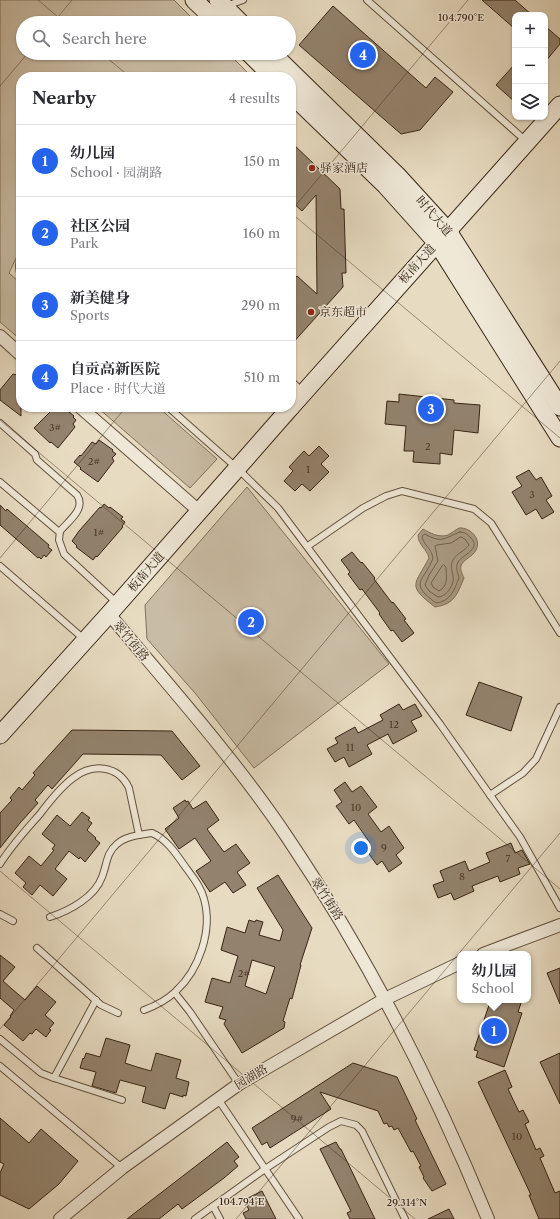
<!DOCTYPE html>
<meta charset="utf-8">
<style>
body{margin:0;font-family:"Libre Caslon Text","Noto Serif SC",serif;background:#f7f7f7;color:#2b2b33}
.controls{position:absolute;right:12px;top:12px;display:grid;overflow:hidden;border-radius:8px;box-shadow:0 1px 3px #0004}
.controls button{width:36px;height:36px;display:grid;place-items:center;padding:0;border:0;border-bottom:1px solid #e1e1e2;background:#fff;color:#2b2b33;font:20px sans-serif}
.you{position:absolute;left:361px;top:848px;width:14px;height:14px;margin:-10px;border:3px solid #fff;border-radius:50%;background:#1a73e8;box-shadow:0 0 0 6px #1a73e833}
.badge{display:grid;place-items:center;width:26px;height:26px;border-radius:50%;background:#2563eb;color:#fff;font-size:13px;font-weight:700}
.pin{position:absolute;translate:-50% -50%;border:2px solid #fff;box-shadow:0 1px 4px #0006}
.popup{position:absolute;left:457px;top:951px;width:74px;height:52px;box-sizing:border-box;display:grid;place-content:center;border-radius:8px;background:#fff;filter:drop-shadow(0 1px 3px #0005);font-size:13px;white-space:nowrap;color:#7c7c81}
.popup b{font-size:15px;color:#2b2b33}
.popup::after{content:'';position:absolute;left:50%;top:100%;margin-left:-8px;border:8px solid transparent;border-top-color:#fff}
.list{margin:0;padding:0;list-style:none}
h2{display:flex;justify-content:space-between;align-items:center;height:52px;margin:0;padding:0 16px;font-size:17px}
h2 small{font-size:13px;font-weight:400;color:#7c7c81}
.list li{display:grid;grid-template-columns:26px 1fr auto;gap:12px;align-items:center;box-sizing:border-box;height:72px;padding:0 16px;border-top:1px solid #e1e1e2}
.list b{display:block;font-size:15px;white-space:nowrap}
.list p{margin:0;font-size:13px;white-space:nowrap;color:#7c7c81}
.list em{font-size:13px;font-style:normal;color:#7c7c81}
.icon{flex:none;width:22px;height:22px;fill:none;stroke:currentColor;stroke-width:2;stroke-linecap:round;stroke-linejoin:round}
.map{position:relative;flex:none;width:560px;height:1219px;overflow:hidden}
.search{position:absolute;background:#fff;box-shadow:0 1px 3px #0004;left:16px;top:16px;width:280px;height:44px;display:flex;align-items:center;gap:10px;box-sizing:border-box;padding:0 14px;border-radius:22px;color:#7c7c81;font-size:15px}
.panel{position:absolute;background:#fff;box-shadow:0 1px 3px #0004;left:16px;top:72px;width:280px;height:340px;border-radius:16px}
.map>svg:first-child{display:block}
.green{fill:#c9bca4;stroke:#80705c}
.water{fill:#ab9c86;stroke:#7d6c58}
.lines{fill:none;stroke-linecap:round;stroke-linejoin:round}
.shore{stroke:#71604d;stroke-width:1}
.building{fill:#93836e;stroke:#372314;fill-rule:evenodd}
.service-casing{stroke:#63513f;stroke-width:8}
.minor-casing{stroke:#63513f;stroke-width:14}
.secondary-casing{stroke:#372314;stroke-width:19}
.service{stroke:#efe8d7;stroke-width:6}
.minor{stroke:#efe8d7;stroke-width:12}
.secondary{stroke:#efe8d7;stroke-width:17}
.ticks{fill:none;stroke:#372314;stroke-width:1;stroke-opacity:0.45}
.poi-dot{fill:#8f2418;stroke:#efe8d7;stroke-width:1.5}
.labels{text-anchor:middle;stroke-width:3;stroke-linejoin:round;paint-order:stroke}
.number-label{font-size:10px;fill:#4e3b2a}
.poi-label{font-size:12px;fill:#372314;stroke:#efe8d7;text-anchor:start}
.street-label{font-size:12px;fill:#372314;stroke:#efe8d7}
.ticks-label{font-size:10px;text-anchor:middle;fill:#372314;stroke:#efe8d7;stroke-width:3;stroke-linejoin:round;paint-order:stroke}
</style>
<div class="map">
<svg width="560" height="1219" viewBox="0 0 560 1219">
<rect width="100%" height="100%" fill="#e7dbc1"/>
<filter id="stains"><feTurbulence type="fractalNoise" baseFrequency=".005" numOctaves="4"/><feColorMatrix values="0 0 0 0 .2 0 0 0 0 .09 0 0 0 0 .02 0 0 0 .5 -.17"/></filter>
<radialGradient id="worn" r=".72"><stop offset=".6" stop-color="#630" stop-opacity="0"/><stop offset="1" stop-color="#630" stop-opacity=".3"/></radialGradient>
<g class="green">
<path d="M0,0H174L197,23H23V53H228L252,77H21V248L9,273L21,284V340L0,322Z"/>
<path d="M97,407H158L217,459L190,488Z"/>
<path d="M247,487L389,664L254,768L195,693L147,639L145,605Z"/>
</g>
<path class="water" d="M459,528C470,527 482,539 476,550C473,557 463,559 461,566C460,569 462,574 464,578C457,594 455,604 435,607C406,585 415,585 429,558C427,549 418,545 418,535L423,529C430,533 439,538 448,535C452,533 455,530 459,528Z"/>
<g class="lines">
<g class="shore">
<path d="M460,532C465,532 468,535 471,538C482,549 462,555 458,562C455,568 458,573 459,578C454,590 451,601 436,603C407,582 425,581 433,558C431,547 423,545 422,536L425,534C442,544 444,538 460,532Z"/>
<path d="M461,537L465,539L469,545C465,551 457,553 453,560C450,566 452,571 453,576C455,585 446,597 438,597L429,591L425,585L429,575L438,561L435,546L437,545L451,543Z"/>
<path d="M444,565L446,567C446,575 449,586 439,591L433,587L431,583L442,566Z"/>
</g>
</g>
<g class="building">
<path d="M482,0H515L532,15H515V29Z"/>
<path d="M333,6L426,88L435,77L453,92L420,130L401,134L299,45Z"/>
<path d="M545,26L560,39V44L545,62Z"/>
<path d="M515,64V102L496,85Z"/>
<path d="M291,142L340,189L341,209H344L346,273H342L343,287L291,345V282L297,276L317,294L316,195L302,211L291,201Z"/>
<path d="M21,370V416L0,400V390L13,374L17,375Z"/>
<path d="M399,394L454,400V403L480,405L478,433L454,430L452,455L440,453V464L413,462L414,451H404L406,426L385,424L387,401L399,402Z"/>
<path d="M55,407H63L74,416L73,417L76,420L73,424L75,427L58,448L51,442L50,443L34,428Z"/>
<path d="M99,440L113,450L112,451L116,454L112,458L114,461L98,482L80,469L81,468L74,462L80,455L81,456L92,442L96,444Z"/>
<path d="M319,446L329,456L321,464L329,472L310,491L302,484L295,491L284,481L293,471L289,467L304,451L309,456Z"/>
<path d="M529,470L536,480L541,477L552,496L546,500L554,512L542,519L536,509L526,515L512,492L522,486L516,477Z"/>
<path d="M104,504L109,508L110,507L123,517L121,519L125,522L122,526L123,527L97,557L96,556L93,560L76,547L77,546L72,541L79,531L100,507L101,508Z"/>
<path d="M0,505L6,511L7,509L49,545L48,547L52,550L46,557L44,555L41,559L39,557L38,558L0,525Z"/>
<path d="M352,552L361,563L362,562L375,578L374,579L392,603L393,602L406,619L404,620L414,633L402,642L393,630L391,631L379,614L380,613L362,589L360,590L348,574L350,572L341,560Z"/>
<path d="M479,682L522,697L511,731L466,715Z"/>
<path d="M399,704L403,710L415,704L422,716L411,721L417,731L393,744L388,734L367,745L372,754L349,767L344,757L335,762L327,749L338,743L335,738L355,727L358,733L383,720L380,715Z"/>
<path d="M72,730L172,731L200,766L182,780L161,755L83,754L52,789L48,785L35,800L38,803L20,823L0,848V813L12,800L10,798L19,787L22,790L35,775L33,773Z"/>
<path d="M345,782L352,792L361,786L377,807L368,814L381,832L389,826L404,848L396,855L402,863L389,872L382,861L377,865L364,847L370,843L354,820L349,824L336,806L342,802L334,790Z"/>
<path d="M185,800L186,802L188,801L193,809L206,801L219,820L207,829L218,844L224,852L236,844L250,863L237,872L246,885L233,893L225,882L210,892L196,871L211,861L195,838L179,849L165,829L179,818L173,808Z"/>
<path d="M82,812L90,818L88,820L92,823L87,830L96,838L95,839L100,843L85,862L80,857L79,859L69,851L55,869L67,879L53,896L40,885L32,895L23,887L26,883L15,873L29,856L41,866L54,850L52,849L55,845L42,834L57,815L70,826Z"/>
<path d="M511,843L515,853L522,850L530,864L518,868L520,874L500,882L498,876L472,886L474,891L454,900L451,893L438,898L433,885L444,881L440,871L465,861L469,871L490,862L486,853Z"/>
<path d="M278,875L312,928L300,965H301L292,999L290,998L283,1021L285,1022L284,1028L242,1053L224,1024L226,1020L219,1018L223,1007L205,1002L212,978L230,983L238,956L221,950L227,927L245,933L249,920L255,922L256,920L263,922L259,935L280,941L283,930L257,888ZM252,960L275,967L266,994L245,986Z"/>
<path d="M0,955L15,967L3,981L12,989L25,1000L37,986L56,1002L45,1015L54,1023L49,1029L51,1030L46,1037L36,1029L32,1034L30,1033L23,1041L4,1025L11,1017L10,1016L14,1010L0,998Z"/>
<path d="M560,968V1004L547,973Z"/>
<path d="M493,1000H512L521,1003L518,1012L522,1013L504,1067L476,1057L478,1051L474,1050L490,1002L492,1003Z"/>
<path d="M106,1038L130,1045L125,1063L137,1067L151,1071L156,1053L181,1060L176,1078L189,1082L186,1096L183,1095V1097L170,1093L165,1109L142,1102L146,1087L120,1080L116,1093L92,1086L96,1072L80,1068L83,1058L84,1059L86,1053L100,1057Z"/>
<path d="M560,1053V1104L540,1062Z"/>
<path d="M353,1063L397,1077L417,1119L415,1120L446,1184L432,1191L423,1178L424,1177L419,1167L421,1166L413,1151L411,1152L398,1128L394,1130L392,1126L389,1127L387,1123L384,1124L378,1111L320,1092L331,1109L270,1148L267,1142L262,1145L252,1128Z"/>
<path d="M505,1070L512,1087L508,1089L519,1112L523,1110L529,1122L525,1124L536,1150L540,1148L544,1156L540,1158L555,1193L560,1191V1219H539L529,1195H531L478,1082Z"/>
<path d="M0,1118L29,1143L41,1129L78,1161L59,1184L29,1209L0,1195V1173L4,1164L0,1162Z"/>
<path d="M227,1142L239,1157L234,1161L238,1166L224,1178L182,1209L178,1204L159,1219H127Z"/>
<path d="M336,1142L340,1149H341L375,1219H350L347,1213L351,1211L320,1149Z"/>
<path d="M262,1191L276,1219H246L243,1213L249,1210L244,1200Z"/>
<path d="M449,1209L454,1219H428Z"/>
</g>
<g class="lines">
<g class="service-casing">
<g id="service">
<path d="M367,0L526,141"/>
<path d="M226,6L243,0"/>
<path d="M21,256C19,262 18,269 21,275"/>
<path d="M291,381L303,392"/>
<path d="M168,407L237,468L278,508L440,724L490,795L520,837L560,908"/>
<path d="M0,423L35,454L37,460L77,495C86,508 70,520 61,530L58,531L0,482"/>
<path d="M60,531L59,540L64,554L117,603"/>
<path d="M308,546L363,508L386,496L402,491L474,509L491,523L560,633"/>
<path d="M0,566L85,640"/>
<path d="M490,795L523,773L536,759L560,707"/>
<path d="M0,864C11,846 26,830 40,814C49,802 61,787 73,778C93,763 118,765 129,788L139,835"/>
<path d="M0,914L13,921"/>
<path d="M50,917C69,911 95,897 102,877C107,865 106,853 117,844C126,836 140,835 152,833C166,839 175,852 184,865C191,875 201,886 204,899C213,930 199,970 176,991C168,999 155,1006 144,1010"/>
<path d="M37,948L101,1005L118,1013"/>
<path d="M175,993L190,1012L239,1084"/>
<path d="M96,1000L54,1078L122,1100"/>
<path d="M0,1039L41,1073L54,1078"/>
<path d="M0,1066L122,1168"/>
<path d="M218,1099L299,1219"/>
<path d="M213,1206L220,1219"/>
<path d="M195,1219L265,1169L329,1127L341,1121L356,1125L362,1131L405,1219"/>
</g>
</g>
<g class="minor-casing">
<g id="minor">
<path d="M0,336L21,355"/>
<path d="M80,407L199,511"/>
<path d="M109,614C170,687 234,758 287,837C368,957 433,1085 488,1219"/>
<path d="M483,954L560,925"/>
<path d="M60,1219L122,1168L239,1084L385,999L460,963"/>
</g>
</g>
<g class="secondary-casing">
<g id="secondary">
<path d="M194,0L218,23"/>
<path d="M218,0L241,23"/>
<path d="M249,53L273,77"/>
<path d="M272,53L397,175L448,231L560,407"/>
<path d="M291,94L386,186L437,243L560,438"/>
<path d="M291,407L560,105"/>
<path d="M0,735L109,614L291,407"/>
</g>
</g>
<use href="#service" class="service"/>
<use href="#minor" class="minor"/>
<use href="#secondary" class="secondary"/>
</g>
<path class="ticks" d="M38,0L65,23M53,23L72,0M101,53L130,77M0,86L28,53M291,211L468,0M291,213L560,438M0,420L560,889M0,558L126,407M0,871L415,1219M0,1029L560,361M236,1219L560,833"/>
<g class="poi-dot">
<circle cx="312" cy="168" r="4"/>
<circle cx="311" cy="312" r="4"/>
</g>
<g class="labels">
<g class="number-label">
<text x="55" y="431">3#</text>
<text x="428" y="450">2</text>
<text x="94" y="465">2#</text>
<text x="308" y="473">1</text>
<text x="532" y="498">3</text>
<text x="99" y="536">1#</text>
<text x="394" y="728">12</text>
<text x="350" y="751">11</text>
<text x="356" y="811">10</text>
<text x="384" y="851">9</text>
<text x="508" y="862">7</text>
<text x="462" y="880">8</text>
<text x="244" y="977">2#</text>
<text x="297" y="1122">9#</text>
<text x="517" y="1140">10</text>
</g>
<g class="poi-label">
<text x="320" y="172">驿家酒店</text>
<text x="319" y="316">京东超市</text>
</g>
<g class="street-label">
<text transform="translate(434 216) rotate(49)" y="4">时代大道</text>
<text transform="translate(417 264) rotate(-48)" y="4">板南大道</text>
<text transform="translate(146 572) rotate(-49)" y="4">板南大道</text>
<text transform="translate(131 641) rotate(50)" y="4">翠竹街路</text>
<text transform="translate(327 899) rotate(57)" y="4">翠竹街路</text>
<text transform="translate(251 1077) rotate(-31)" y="4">园湖路</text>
</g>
</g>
<g class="ticks-label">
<text x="461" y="21">104.790°E</text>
<text x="242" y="1205">104.794°E</text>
<text x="407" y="1206">29.314°N</text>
</g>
<rect width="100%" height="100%" filter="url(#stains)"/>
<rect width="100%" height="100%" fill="url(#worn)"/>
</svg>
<div class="controls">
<button>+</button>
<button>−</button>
<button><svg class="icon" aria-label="layers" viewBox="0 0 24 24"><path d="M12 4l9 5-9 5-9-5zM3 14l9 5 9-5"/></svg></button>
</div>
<div class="you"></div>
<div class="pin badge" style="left:494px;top:1031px">1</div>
<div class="popup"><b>幼儿园</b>School</div>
<div class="pin badge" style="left:251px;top:622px">2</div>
<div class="pin badge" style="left:431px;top:409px">3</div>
<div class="pin badge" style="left:363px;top:55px">4</div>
<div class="search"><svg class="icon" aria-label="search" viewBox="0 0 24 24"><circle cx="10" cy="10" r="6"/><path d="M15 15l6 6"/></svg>Search here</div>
<section class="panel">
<h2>Nearby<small>4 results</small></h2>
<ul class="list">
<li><span class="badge">1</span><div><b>幼儿园</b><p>School · 园湖路</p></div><em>150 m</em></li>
<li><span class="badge">2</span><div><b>社区公园</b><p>Park</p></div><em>160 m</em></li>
<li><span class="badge">3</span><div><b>新美健身</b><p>Sports</p></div><em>290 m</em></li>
<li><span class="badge">4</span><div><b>自贡高新医院</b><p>Place · 时代大道</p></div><em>510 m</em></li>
</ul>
</section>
</div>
